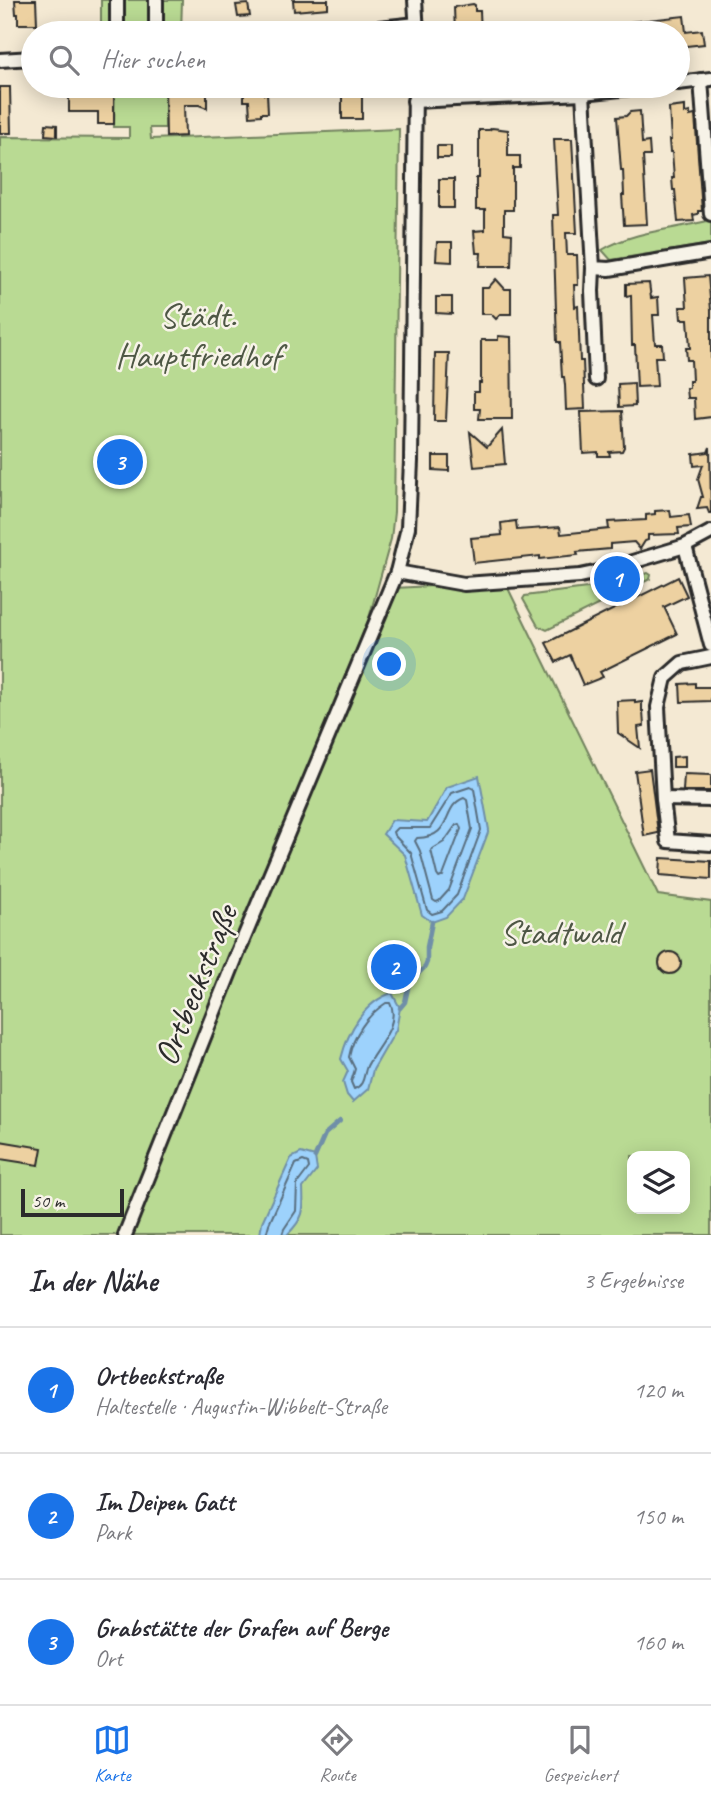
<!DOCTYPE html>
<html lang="de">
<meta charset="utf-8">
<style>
body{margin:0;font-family:Caveat,sans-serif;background:#f2f2f3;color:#2b2b33}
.controls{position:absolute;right:21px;bottom:21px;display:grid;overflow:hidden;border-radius:14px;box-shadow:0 4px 18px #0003}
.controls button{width:63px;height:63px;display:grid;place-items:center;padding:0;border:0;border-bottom:2px solid #e1e1e2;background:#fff;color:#2b2b33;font:35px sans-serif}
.scale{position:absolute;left:21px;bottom:18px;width:103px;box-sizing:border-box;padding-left:7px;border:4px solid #2b2b2b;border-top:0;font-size:19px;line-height:24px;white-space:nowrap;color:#2b2b2b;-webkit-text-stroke:5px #f7f3e8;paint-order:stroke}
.you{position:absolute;left:390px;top:665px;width:24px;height:24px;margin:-18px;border:5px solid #fff;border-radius:50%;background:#1a73e8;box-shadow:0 0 0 10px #1a73e833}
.badge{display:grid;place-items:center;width:46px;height:46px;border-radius:50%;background:#1a73e8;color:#fff;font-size:23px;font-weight:700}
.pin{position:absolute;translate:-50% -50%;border:4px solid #fff;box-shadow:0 2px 7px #0006}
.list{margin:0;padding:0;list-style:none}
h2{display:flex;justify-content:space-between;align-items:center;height:91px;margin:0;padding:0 28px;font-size:30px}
h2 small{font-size:23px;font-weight:400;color:#7c7c81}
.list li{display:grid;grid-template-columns:46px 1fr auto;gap:21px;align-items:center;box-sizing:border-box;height:126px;padding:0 28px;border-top:2px solid #e1e1e2}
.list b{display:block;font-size:26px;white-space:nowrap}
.list p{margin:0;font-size:23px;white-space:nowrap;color:#7c7c81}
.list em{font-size:23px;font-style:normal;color:#7c7c81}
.icon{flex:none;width:38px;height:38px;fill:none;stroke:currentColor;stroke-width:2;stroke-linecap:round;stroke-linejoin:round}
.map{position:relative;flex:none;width:711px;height:1235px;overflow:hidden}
.search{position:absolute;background:#fff;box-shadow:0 4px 18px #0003;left:21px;right:21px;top:21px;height:77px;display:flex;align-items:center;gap:18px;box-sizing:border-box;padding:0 24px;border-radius:38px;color:#7c7c81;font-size:26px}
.sheet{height:469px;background:#fff}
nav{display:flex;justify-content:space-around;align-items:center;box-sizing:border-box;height:98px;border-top:2px solid #e1e1e2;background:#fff;font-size:19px;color:#7c7c81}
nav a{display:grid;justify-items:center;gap:4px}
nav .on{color:#1a73e8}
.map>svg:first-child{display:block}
.green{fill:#b9da93;stroke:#72825f;stroke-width:2;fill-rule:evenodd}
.water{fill:#9dd2fc;stroke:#6f8fa8;stroke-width:2}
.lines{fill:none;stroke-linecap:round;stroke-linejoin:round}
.shore{stroke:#596e7f;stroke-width:2}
.stream{stroke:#6f8fa8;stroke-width:4.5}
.building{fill:#edd1a1;stroke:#2b2b2b;stroke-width:2}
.minor-casing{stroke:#2b2b2b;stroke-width:18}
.minor{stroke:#f7f3e8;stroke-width:12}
.labels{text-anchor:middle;stroke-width:5;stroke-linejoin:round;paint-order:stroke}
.park-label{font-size:35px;fill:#4e5745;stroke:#f7f3e8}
.street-label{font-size:35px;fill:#2b2b2b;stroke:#f7f3e8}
</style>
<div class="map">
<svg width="711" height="1235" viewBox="0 0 711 1235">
<rect width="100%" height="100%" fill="#f4e9d3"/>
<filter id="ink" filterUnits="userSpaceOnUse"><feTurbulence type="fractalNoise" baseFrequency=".0143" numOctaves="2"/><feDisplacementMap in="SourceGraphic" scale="14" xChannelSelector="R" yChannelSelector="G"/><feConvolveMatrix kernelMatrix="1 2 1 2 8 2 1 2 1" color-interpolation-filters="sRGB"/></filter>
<g filter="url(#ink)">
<g class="green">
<path d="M101,0H182L181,33H101Z"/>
<path d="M115,86H165V128H150L151,139L399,129L394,512L391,539L369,618L121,1235H0V137L129,138V127H114Z"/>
<path d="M711,220V244L611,260L602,250C636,230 674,230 711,220Z"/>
<path d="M648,573L651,575L650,579L547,630L538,626L523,599L525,596L587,588Z"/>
<path d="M505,582L658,895L711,902V1235H130L243,952L395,588ZM632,1156H685V1209H632Z"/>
</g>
<g class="water">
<path d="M479,776L489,830L463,899L446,917L432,922L422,915L405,855L383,834L392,820L427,822L447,787Z"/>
<path d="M392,993L400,1008L396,1030L373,1070L368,1089L353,1102L347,1095L343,1082L348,1071L341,1059C348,1031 364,1002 392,993Z"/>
<path d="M301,1153L315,1157L317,1170L303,1188C304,1211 305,1217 287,1235H260L262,1222L291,1158Z"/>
</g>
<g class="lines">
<g class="shore">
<path d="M470,787L474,789L481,830L457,895L442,911L432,914L427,910L411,853L394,835L393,832L397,828H430L452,793Z"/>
<path d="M464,798L467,800L472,829L449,890L439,901L436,902L433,900L420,851L415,841L417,838C454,838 441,806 464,798Z"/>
<path d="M459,824L461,829L443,876L439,878L437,875L431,850L444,842L456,825Z"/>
<path d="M386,1003H390C401,1024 376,1048 367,1066C363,1076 365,1085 354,1089L351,1082L355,1069L349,1057C353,1036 367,1015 386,1003Z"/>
<path d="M266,1235L269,1224L296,1164L303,1161L308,1163L309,1168L297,1184L296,1211L284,1229L282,1235"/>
</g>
<g class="stream">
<path d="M400,1008L405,1002L409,983L425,967L427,962V947L432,922"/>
<path d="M315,1157L325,1134L340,1121"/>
</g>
</g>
<g class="building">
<path d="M15,0H36L37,24H18V14H16Z"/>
<path d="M293,0H328V8L294,11Z"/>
<path d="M248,4L250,16L238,17L236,5Z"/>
<path d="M473,4L475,5V11H480L481,33H455L454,7Z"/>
<path d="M684,16L686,32L702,30L704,44L678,47V33H632L631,22Z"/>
<path d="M69,86H114V124H98V112H69Z"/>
<path d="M165,86H207V108L199,105H184L185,136L166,137Z"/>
<path d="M244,86H264V94L267,93L268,113H261V115L250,116L249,101H244Z"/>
<rect x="342" y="86" width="20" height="33"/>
<path d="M0,87H10L11,133H0Z"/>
<path d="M685,106V113L690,112V116L695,115L702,211H698V214L693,215L694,221L678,222L675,190H673L672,178H674L672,152H670L669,140H671L669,108Z"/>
<path d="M640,111L642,143L649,142L650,156H643L647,224L624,225L622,195H624L623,170H621L617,117L626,116L630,112Z"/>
<path d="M46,124L57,125V136L45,135Z"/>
<path d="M492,128L508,130V156H520V168H513V210H504V233L512,234L511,266H480L481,253H476L474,231L485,230V210H476V178H479V130H489Z"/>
<path d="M554,139H572L577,233H566L567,255H577L578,285H574L575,307L578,306L580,361H583L585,409L566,410L565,385L564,377H562L560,342H557L553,215H558Z"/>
<rect x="437" y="146" width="14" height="12"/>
<rect x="439" y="179" width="15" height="29"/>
<path d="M437,242H452V262L436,261Z"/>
<path d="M708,276L711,310V417L695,419L694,398H687L686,388H689V381H692L691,360H687L686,348H690L688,319H681L680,307H687L685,278Z"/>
<path d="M496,279L505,289H511V314H501L496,319L491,314H481V288H488Z"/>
<path d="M649,283L651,298L658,297L659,315H653L655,344H662L663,357H655L657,386L637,387L635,345H632L631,295L626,296V284Z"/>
<path d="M436,297H452V314L436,313Z"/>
<path d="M498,336L511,337L512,419H479L480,409H474V392H479V383H481V340H498Z"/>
<path d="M435,353H449L446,421H434Z"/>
<path d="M634,383L635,406L619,407L618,384Z"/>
<path d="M622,411L624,447L622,451L609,452L610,456H598V452L583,453L581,412Z"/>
<path d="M502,430L505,464L474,467L470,432L487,447Z"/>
<path d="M710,447L711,513H709L707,508L697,509L701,497H703L698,479L703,465L694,466L693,454L708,452Z"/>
<path d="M433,456H449V471L433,470Z"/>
<path d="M670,510L671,517L689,515L691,527L678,528L679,534L648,535V540L645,541L640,549L634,542L610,544V549L577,552L578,555L540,559V556L474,563L471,538L502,535L501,523L516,521L517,530L560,527L561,534L609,529L608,522L646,520V515L655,514V511Z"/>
<path d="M678,577L687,596L664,607L677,634L600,672L603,677L583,685L570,655L556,662L546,643Z"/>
<path d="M695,683V687H711V701L681,702L680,684Z"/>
<path d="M635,700V703L642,702V711H643L644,726L638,727L640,748L618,733L617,701Z"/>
<path d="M685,756V767H673V757Z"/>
<path d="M650,769L658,833L644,836L635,771Z"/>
<path d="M684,774L711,775V791H683Z"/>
<path d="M661,858L711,861V879L660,875Z"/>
<circle cx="670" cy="963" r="11"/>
<path d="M0,1141L42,1148L39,1165L0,1159Z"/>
</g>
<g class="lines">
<g class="minor-casing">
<g id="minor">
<path d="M156,0V33"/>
<path d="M415,0L417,33"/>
<path d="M117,33V0"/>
<path d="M332,33L417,24"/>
<path d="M0,60L33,58"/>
<path d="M701,80L711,214"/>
<path d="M678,83L711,79"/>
<path d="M583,93L593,268L609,269L711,252"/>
<path d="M414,101L583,93L649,86"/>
<path d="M593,268L592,291L596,379"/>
<path d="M685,546L711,645"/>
<path d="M397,572L464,584L580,576L599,572L685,546L711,532"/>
<path d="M711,657L682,663L665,678L658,707L663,799L668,841L711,844"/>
<path d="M663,799L711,800"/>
<path d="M125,1235L238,952L397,572L408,528L411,461L415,86"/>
</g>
</g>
<use href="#minor" class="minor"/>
</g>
</g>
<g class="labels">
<g class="park-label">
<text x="198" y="327">Städt.<tspan x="198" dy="40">Hauptfriedhof</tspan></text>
<text x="561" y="944">Stadtwald</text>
</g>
<g class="street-label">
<text transform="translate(195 985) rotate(-68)" y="12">Ortbeckstraße</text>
</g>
</g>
</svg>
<div class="controls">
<button><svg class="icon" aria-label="layers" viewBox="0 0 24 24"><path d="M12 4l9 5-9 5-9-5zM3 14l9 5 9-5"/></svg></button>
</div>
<div class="scale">50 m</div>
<div class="you"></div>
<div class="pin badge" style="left:617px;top:579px">1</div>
<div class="pin badge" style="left:394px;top:967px">2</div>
<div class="pin badge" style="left:120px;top:462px">3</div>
<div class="search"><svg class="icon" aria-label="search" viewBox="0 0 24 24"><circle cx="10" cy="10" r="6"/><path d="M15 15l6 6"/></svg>Hier suchen</div>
</div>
<section class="sheet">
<h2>In der Nähe<small>3 Ergebnisse</small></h2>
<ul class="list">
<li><span class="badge">1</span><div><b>Ortbeckstraße</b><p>Haltestelle · Augustin-Wibbelt-Straße</p></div><em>120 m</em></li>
<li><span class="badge">2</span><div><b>Im Deipen Gatt</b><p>Park</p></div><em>150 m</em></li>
<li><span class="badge">3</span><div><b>Grabstätte der Grafen auf Berge</b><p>Ort</p></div><em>160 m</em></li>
</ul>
</section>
<nav>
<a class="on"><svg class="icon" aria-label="map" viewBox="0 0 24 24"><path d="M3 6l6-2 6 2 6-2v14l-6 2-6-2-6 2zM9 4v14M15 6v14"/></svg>Karte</a>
<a><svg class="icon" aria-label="directions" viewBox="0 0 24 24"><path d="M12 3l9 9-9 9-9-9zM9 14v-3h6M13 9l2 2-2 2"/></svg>Route</a>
<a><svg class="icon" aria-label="saved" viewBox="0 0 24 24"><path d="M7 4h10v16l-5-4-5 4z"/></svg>Gespeichert</a>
</nav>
